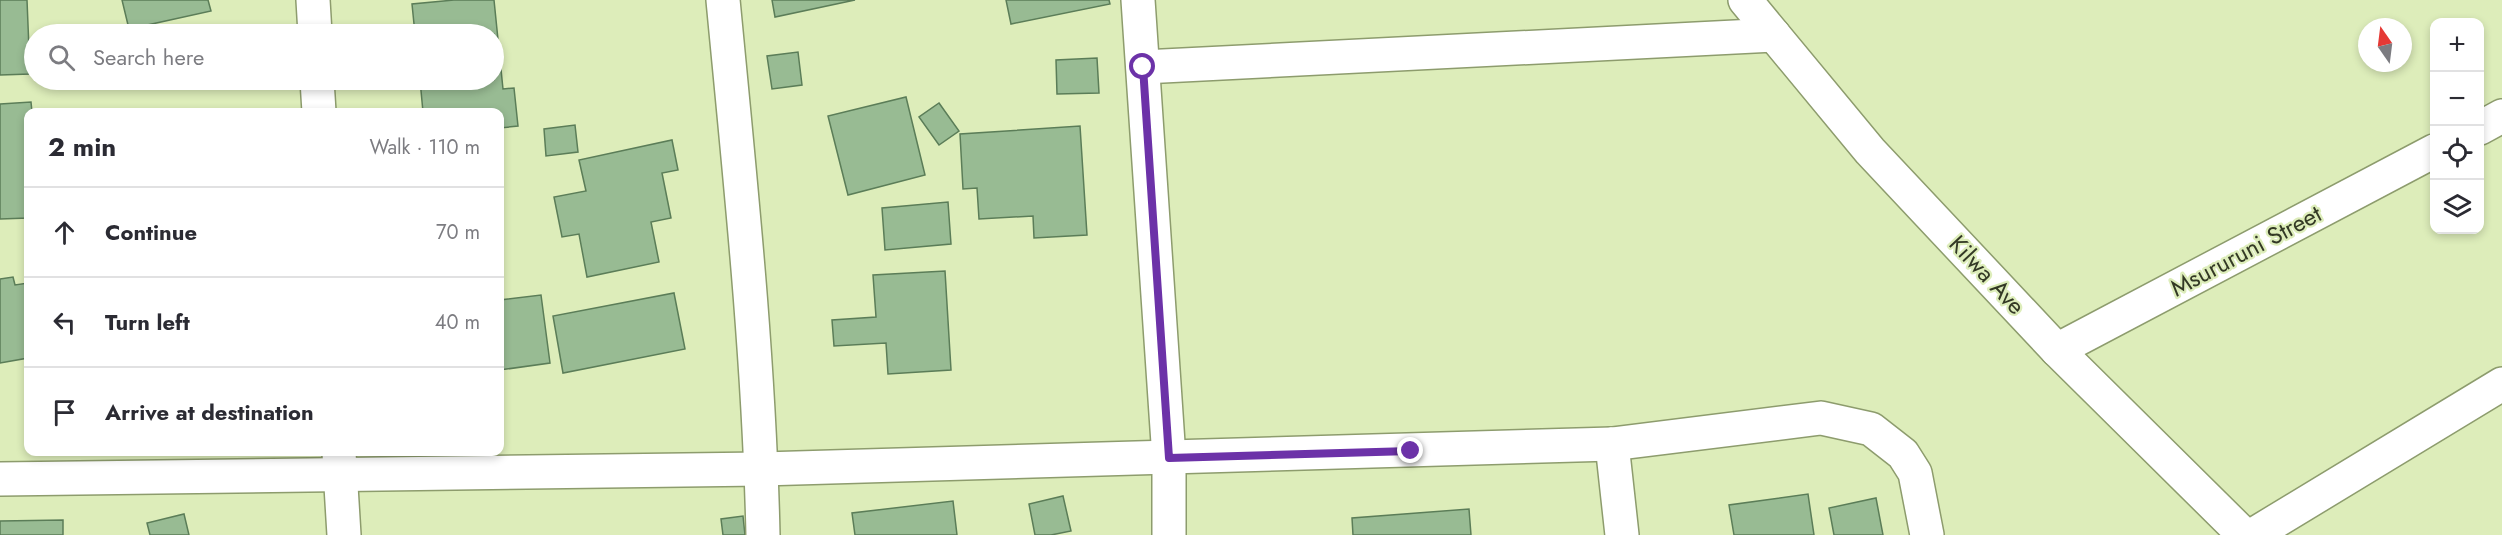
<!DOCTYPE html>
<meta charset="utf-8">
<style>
body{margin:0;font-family:Jost,sans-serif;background:#f7f7f7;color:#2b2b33}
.controls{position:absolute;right:18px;top:18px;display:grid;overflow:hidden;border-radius:12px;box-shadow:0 3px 9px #0003}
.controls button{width:54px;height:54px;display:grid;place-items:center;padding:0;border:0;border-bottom:2px solid #e1e1e2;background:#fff;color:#2b2b33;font:30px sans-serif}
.compass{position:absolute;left:2358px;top:18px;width:54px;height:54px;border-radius:50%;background:#fff;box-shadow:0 3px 9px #0003;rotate:346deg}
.stop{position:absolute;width:18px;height:18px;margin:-14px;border:4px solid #6c32a8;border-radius:50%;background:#fff}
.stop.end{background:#6c32a8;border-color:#fff;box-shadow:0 2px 6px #0008}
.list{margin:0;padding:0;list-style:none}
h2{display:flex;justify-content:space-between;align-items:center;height:78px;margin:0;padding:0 24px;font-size:26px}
h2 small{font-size:20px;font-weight:400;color:#7c7c81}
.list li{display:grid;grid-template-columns:39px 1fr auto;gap:18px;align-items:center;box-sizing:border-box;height:90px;padding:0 24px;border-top:2px solid #e1e1e2}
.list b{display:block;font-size:22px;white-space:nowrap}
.list em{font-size:20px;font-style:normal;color:#7c7c81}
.icon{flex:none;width:33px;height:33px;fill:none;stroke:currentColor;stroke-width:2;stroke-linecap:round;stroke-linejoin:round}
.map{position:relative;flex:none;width:2502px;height:535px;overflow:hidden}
.search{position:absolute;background:#fff;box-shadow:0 3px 9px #0003;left:24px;top:24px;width:480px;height:66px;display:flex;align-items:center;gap:15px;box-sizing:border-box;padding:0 21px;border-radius:33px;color:#7c7c81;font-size:22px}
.panel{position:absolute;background:#fff;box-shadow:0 3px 9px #0003;left:24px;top:108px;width:480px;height:348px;border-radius:12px}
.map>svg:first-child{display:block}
.building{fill:#98bb93;stroke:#5b7d58;stroke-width:1.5}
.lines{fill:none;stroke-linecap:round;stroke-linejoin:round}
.minor-casing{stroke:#8d9c6d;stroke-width:36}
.minor{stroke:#fff;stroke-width:33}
.route{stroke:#6c32a8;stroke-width:8}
.labels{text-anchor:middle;stroke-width:4.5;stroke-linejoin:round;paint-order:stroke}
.street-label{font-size:24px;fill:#333925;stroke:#ddedba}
</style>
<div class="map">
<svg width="2502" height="535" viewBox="0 0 2502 535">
<rect width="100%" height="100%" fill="#ddedba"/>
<g class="building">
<path d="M0,0H27L30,74L0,75Z"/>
<path d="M122,0H208L211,11L129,29Z"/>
<path d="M454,0H494L503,89L514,88L518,126L500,128V112H423L420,80H494V34H415L412,4Z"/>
<path d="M772,0H855L775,17Z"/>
<path d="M1006,0H1109L1110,4L1011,24Z"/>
<path d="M798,52L802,85L772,89L767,56Z"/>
<path d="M1097,58L1099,93L1057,94L1056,60Z"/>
<path d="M906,97L925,175L848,195L828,116Z"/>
<path d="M31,102L32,112H28V218L0,219V104Z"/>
<path d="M939,103L959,131L939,145L919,117Z"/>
<path d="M575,125L578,152L546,156L544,129Z"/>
<path d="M1080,126L1087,235L1034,238L1033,216L979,219L977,188L963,189L960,134Z"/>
<path d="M672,140L678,170L662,173L671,218L651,222L659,262L587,277L579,234L562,237L554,197L586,191L579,160Z"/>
<path d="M948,202L951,244L885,250L882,208Z"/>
<path d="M945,271L951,370L888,374L886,343L834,346L832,320L876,317L873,275Z"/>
<path d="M13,277L15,285L28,283V358L0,363V279Z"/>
<path d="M674,293L685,349L563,373L553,316Z"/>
<path d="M541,295L550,363L500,370V300Z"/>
<path d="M1808,494L1814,535H1734L1729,505Z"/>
<path d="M1063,496L1071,531L1051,535H1035L1029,504Z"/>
<path d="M1876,498L1883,535H1834L1829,508Z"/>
<path d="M953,501L957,535H855L852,513Z"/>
<path d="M1469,509L1471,535H1353L1352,518Z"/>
<path d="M184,514L189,535H150L147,523Z"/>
<path d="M743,516L745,535H723L721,519Z"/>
<path d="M63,520V535H0V521Z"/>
</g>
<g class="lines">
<g class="minor-casing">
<g id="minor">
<path d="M313,0L315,34"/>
<path d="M723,0C740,178 759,356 763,535"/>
<path d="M1138,0L1169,458V535"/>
<path d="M1745,0L1870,151L2057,350L2244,535"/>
<path d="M1143,67L1774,35"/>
<path d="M317,80L319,112"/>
<path d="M2480,128L2502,116"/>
<path d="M2057,350L2434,151"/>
<path d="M1612,444L1622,535"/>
<path d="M339,453L344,535"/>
<path d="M0,479L762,469L1612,444L1821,418L1871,429L1903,454L1915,473L1927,535"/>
<path d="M2253,535L2502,384"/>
</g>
</g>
<use href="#minor" class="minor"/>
</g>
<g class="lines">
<path class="route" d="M1143,67L1169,458L1411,451"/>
</g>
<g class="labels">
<g class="street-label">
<text transform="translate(2246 251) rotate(-28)" y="8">Msururuni Street</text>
<text transform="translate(1987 275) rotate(47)" y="8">Kilwa Ave</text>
</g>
</g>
</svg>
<div class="controls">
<button>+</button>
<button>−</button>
<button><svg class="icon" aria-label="locate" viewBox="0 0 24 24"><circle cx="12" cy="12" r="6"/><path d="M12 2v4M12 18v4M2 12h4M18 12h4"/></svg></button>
<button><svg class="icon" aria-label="layers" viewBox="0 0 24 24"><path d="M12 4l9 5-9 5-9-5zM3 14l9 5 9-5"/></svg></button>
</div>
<svg class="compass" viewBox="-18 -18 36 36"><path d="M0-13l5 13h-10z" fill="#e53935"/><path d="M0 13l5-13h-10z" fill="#7c7c81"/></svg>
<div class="stop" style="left:1143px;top:67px"></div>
<div class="stop end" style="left:1411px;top:451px"></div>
<div class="search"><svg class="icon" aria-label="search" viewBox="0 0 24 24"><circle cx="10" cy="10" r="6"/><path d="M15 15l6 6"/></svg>Search here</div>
<section class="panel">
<h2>2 min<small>Walk · 110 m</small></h2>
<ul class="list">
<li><svg class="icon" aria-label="ahead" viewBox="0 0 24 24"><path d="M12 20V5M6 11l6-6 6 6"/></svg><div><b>Continue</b></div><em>70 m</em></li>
<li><svg class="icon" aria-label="left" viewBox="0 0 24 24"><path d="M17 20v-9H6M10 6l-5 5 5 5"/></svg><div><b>Turn left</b></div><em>40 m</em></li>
<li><svg class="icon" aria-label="arrive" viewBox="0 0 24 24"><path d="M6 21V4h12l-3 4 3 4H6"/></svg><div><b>Arrive at destination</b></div></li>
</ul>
</section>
</div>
